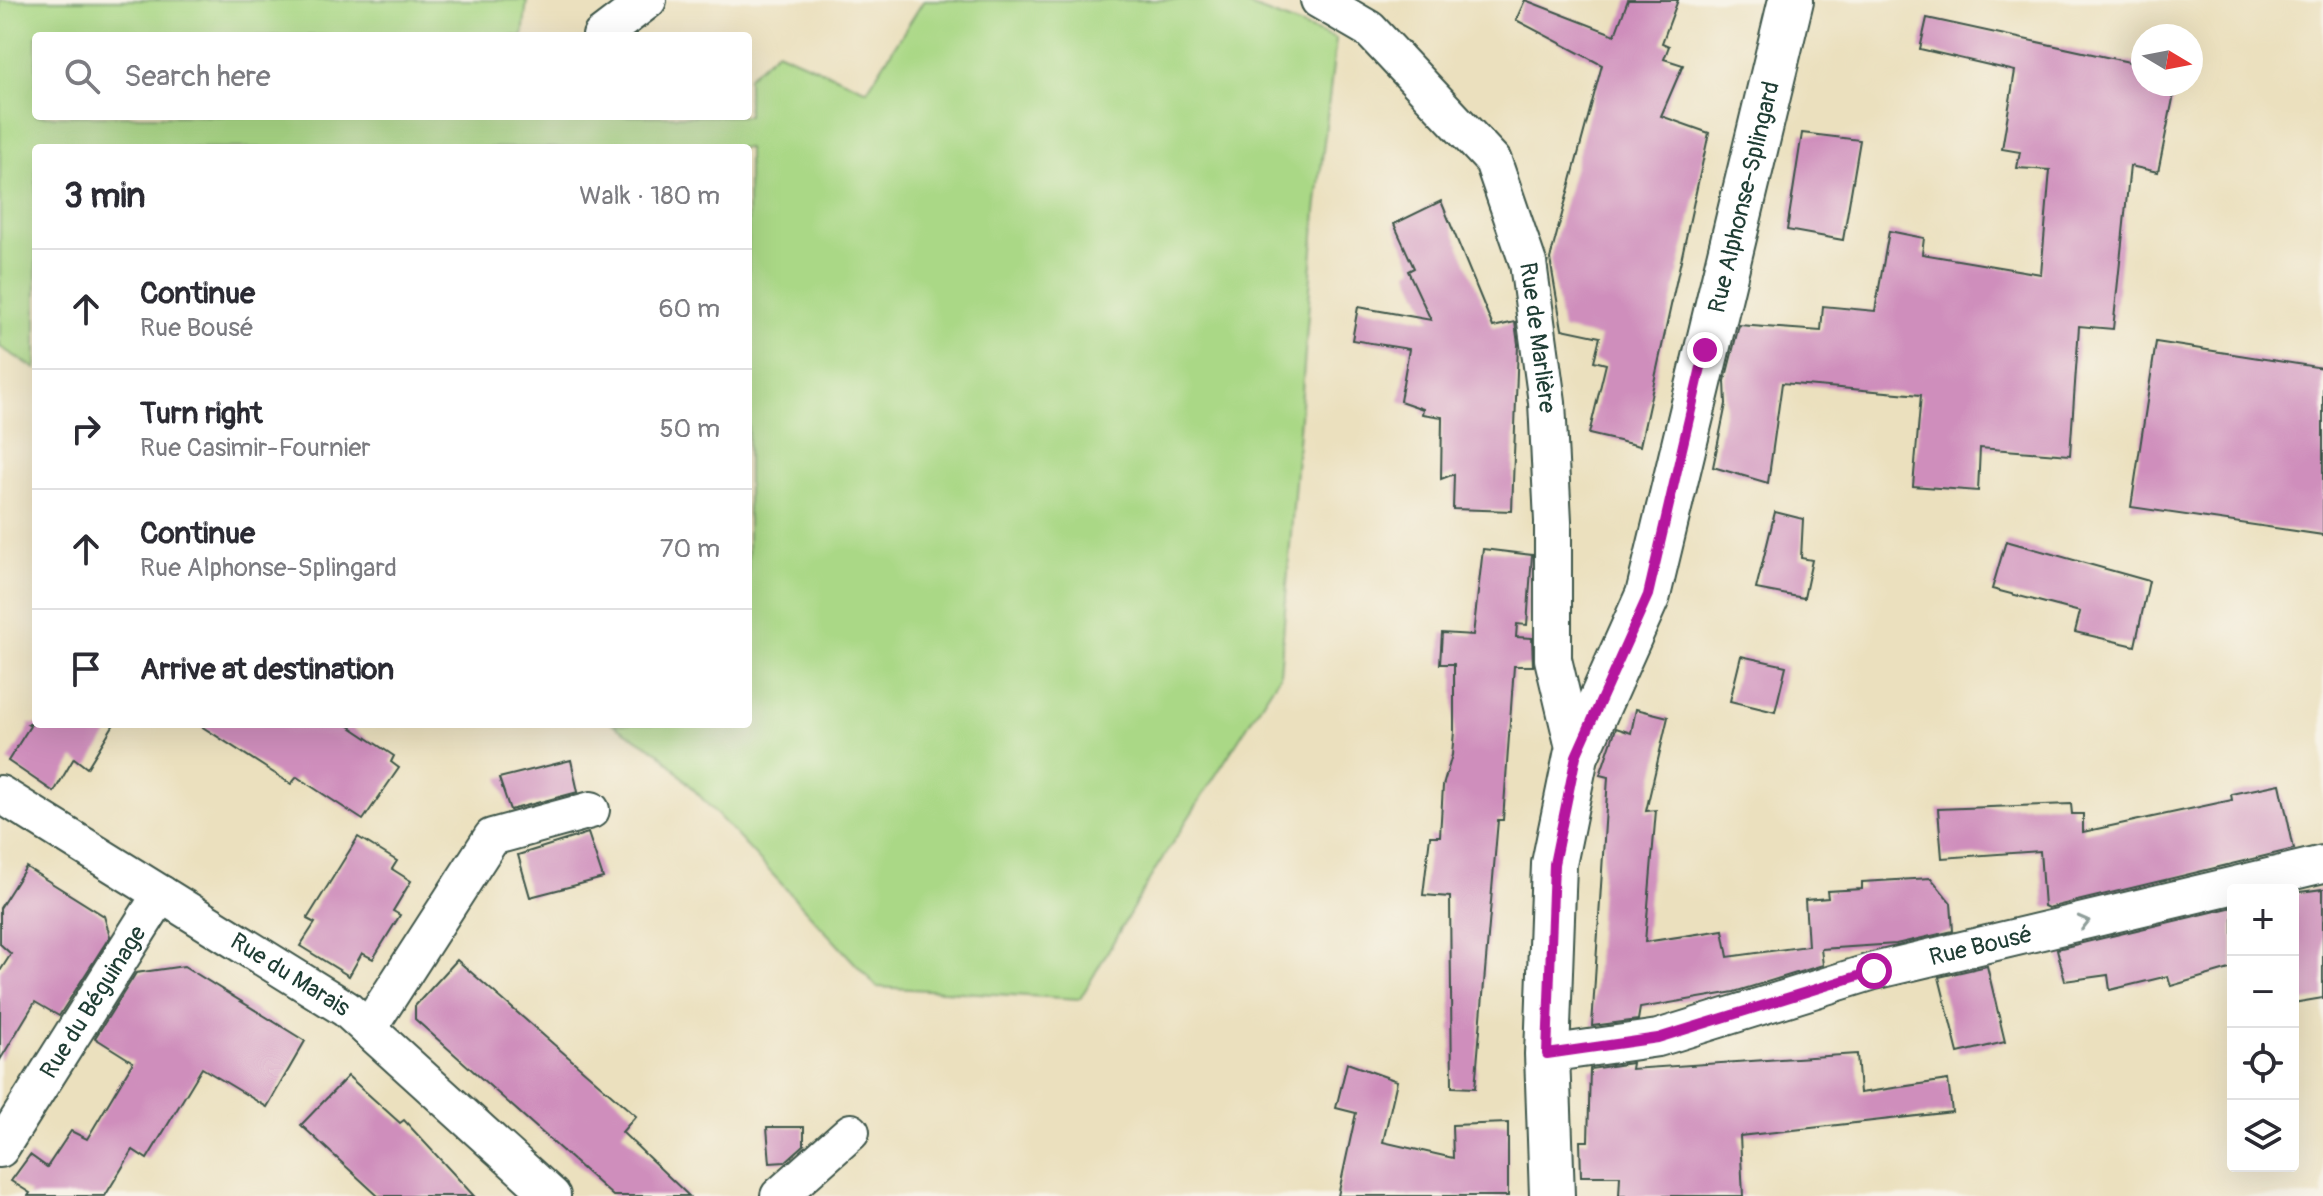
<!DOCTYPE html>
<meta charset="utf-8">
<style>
body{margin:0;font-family:Pangolin,sans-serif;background:#f2f2f3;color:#2b2b33}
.controls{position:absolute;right:24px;bottom:24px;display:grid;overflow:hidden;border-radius:8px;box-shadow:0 8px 32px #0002}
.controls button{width:72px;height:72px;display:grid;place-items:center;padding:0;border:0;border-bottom:2px solid #e1e1e2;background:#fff;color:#2b2b33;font:40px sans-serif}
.compass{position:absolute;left:2131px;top:24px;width:72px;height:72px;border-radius:50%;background:#fff;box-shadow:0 8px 32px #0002;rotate:100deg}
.stop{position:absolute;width:24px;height:24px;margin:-18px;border:6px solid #b5179e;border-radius:50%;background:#fff}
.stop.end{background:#b5179e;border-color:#fff;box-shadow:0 2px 8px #0008}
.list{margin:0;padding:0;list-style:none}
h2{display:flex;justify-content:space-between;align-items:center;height:104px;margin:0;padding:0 32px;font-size:34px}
h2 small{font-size:26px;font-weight:400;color:#7c7c81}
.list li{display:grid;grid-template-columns:52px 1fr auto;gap:24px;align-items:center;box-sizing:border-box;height:120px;padding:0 32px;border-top:2px solid #e1e1e2}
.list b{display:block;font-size:30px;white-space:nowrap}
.list p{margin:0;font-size:26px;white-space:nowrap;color:#7c7c81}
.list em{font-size:26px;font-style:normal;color:#7c7c81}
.icon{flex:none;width:44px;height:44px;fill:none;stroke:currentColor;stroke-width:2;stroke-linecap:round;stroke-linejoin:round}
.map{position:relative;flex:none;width:2323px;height:1196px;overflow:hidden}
.search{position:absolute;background:#fff;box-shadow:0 8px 32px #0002;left:32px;top:32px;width:720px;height:88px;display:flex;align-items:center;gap:20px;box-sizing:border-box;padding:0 28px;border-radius:8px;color:#7c7c81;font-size:30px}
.panel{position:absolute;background:#fff;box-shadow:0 8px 32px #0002;left:32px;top:144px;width:720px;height:584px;border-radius:8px}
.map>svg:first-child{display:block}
.green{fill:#aad886;stroke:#648a5d;stroke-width:2}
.building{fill:#cf8ebc}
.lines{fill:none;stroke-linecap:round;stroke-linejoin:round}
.street-casing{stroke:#3e5549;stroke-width:40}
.secondary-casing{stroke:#3e5549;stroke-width:48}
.street{stroke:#fff;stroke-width:36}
.secondary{stroke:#fff;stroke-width:44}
.oneway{stroke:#8f9e9a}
.route{stroke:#b5179e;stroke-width:10}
.labels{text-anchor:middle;stroke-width:8;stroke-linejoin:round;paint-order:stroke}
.street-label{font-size:24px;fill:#1f3d34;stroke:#f7f3e8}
</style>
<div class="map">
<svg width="2323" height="1196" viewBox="0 0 2323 1196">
<rect width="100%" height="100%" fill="#f7f3e8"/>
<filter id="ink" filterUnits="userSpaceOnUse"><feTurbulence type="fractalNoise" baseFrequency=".0125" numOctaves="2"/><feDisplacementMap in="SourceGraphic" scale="16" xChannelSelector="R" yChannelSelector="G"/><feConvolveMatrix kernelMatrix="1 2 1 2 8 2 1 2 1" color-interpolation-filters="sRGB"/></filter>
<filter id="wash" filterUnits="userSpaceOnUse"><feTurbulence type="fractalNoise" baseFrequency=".006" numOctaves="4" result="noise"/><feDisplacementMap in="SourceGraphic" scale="32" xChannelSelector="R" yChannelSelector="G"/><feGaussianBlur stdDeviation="1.8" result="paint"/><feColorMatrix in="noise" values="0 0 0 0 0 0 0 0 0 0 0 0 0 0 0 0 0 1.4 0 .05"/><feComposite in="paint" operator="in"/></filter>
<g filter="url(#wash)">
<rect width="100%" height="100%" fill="#ebe0be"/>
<path class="green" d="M0,0H527L523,36H36V116H748V77L777,51L867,90L924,0H1234L1336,39L1316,211L1280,675L1155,870L1080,999L877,987L660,753L613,724H748V148H36V369L0,347Z"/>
<g id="blocks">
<g class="building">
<path d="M1525,0L1615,35L1628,0H1678L1662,43L1669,46L1664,59L1683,65L1661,116L1709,133L1640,446L1589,434L1606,364L1594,361L1600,337L1562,329L1550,259L1602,65L1516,20Z"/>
<path d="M1927,18L2143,65V84H2176L2158,172L2130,166L2113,329L2079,326L2070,455L1980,448L1978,491L1913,486L1921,395L1782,383L1768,483L1713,467L1726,404L1725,381L1739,325L1821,331L1823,306L1875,311L1889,231L1924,238L1922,254L2041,274L2050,170L2017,168L2020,152L2002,149L2015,71L1920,49Z"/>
<path d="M1802,133L1860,140L1843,240L1787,230Z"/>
<path d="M1441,201L1493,327L1515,322L1518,344L1512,511L1453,509L1454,474L1441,479L1442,417L1422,414L1423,409L1400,401L1409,349L1352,340L1358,307L1431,320L1408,271L1414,268L1394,224Z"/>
<path d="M2156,342L2323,368V535L2131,507Z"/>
<path d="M1775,512L1803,519L1801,558L1812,560L1804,598L1756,589Z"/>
<path d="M2006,541L2149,581L2135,646L2075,632L2080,612L1992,589Z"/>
<path d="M1483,549L1532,555L1527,625L1517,624L1516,637L1532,638L1533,666H1514L1503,820H1498L1475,1088L1452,1087L1450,897L1423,895L1430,836H1440L1443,786L1452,755L1454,731V664H1440L1442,633L1473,635Z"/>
<path d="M1741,656L1786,666L1775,712L1730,701Z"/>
<path d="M1636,709L1668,717L1646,811L1656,810L1645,942L1723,930L1728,957L1808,946L1805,900L1828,898L1827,891L1862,889V882L1931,878L1951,903L1953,931L1896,944L1821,949L1823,965L1734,992L1640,1008L1638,1020L1592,1026L1608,777L1600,775L1616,728L1631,733Z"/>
<path d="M27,724H114L87,768L74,758L54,792L8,761L30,726Z"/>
<path d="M198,724H346L394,756L391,762L399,768L363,820L297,777L291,784Z"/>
<path d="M571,760L578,792L510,810L499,778Z"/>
<path d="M2280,784L2294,849L2048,908L2044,906L2040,851L1942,858L1938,809L2071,804L2072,814H2083V832L2232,800L2231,794Z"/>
<path d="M588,833L603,878L530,897L518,855Z"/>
<path d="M358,837L397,861L392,869L411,881L393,911L400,915L373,959L362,953L349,976L300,946L315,923L307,919Z"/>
<path d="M26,867L104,916L110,936L59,1016L35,1002L0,1060V971L11,954L0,944V908Z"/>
<path d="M2323,889V998L2293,1003V893Z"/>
<path d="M2233,907V968L2171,986L2168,976L2110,990L2108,975L2065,981L2057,949Z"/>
<path d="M457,960L636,1116L622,1132L689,1196H613L415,1019V1006Z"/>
<path d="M184,966L305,1041L267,1107L202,1068L147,1159L133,1150L105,1196H28L30,1193L11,1181L30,1155L47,1167L71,1131L87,1139L133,1062L95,1038L136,973Z"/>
<path d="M1987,966L2005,1042L1958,1053L1939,977Z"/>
<path d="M1857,1054L1860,1093L1948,1080L1952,1112L1740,1136L1743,1196H1619L1620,1176H1581L1580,1141H1588L1590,1069L1632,1063L1631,1069Z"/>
<path d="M1347,1063L1397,1081L1383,1142L1453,1158L1452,1125L1508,1123V1196H1338L1356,1113L1336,1108Z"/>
<path d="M348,1076L400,1123L404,1120L474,1196H378L301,1125Z"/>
<path d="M767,1127H804V1145L785,1162L770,1163Z"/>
</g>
</g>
</g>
<g filter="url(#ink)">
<use href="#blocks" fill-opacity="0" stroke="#3e5549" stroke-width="2"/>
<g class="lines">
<g class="street-casing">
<g id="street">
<path id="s1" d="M1319,0L1369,29L1493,161L1528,263L1547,402L1553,521V659L1576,756"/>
<path d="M601,36L648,0"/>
<path id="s2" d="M0,794L346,1009L552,1196"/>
<path d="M368,1029L492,837L591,810"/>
<path id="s3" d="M1547,1054L1658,1038L1874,971L2323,864"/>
<path id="s4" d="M0,1149L161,894"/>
<path d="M779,1196L851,1132"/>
</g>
</g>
<g class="secondary-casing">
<g id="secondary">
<path id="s5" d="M1552,1196L1547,1054L1554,864L1576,756L1648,595L1791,0"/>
</g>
</g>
<use href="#street" class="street"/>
<use href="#secondary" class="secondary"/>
</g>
<defs><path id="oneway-chevron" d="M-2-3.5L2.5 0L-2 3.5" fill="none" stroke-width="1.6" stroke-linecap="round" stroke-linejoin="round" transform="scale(2)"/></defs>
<use class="oneway" href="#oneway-chevron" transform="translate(2084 922) rotate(-14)"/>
</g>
<g class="lines" filter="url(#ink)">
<path class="route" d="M1705,350L1648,595L1576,756L1554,864L1547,1054L1658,1038L1874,971"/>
</g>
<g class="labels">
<g class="street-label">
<text dy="8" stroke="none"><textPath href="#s5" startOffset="1028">Rue Alphonse-Splingard</textPath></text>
<text dy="8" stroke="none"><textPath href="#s1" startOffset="422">Rue de Marlière</textPath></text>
<text dy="8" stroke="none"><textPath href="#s3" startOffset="448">Rue Bousé</textPath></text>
<text dy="8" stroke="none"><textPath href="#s2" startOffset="342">Rue du Marais</textPath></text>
<text dy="8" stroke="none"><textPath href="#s4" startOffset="174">Rue du Béguinage</textPath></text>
</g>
</g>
</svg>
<div class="controls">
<button>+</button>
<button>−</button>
<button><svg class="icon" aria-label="locate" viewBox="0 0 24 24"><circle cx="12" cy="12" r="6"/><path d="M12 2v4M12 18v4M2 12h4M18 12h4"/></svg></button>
<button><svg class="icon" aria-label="layers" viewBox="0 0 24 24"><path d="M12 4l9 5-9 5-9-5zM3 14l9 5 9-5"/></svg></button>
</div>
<svg class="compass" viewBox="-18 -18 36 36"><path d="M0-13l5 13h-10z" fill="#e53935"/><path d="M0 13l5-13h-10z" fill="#7c7c81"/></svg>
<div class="stop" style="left:1874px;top:971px"></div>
<div class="stop end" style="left:1705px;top:350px"></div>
<div class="search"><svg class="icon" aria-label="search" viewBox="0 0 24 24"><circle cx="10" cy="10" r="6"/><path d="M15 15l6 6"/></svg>Search here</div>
<section class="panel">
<h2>3 min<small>Walk · 180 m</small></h2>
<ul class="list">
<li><svg class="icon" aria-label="ahead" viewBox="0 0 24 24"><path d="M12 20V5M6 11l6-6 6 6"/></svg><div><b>Continue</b><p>Rue Bousé</p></div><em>60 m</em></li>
<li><svg class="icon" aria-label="right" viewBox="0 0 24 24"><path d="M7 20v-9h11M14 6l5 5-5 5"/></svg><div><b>Turn right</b><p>Rue Casimir-Fournier</p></div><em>50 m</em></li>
<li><svg class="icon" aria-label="ahead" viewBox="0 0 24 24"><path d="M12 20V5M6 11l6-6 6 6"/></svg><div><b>Continue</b><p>Rue Alphonse-Splingard</p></div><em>70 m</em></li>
<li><svg class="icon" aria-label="arrive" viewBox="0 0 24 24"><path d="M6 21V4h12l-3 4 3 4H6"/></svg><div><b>Arrive at destination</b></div></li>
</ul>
</section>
</div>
